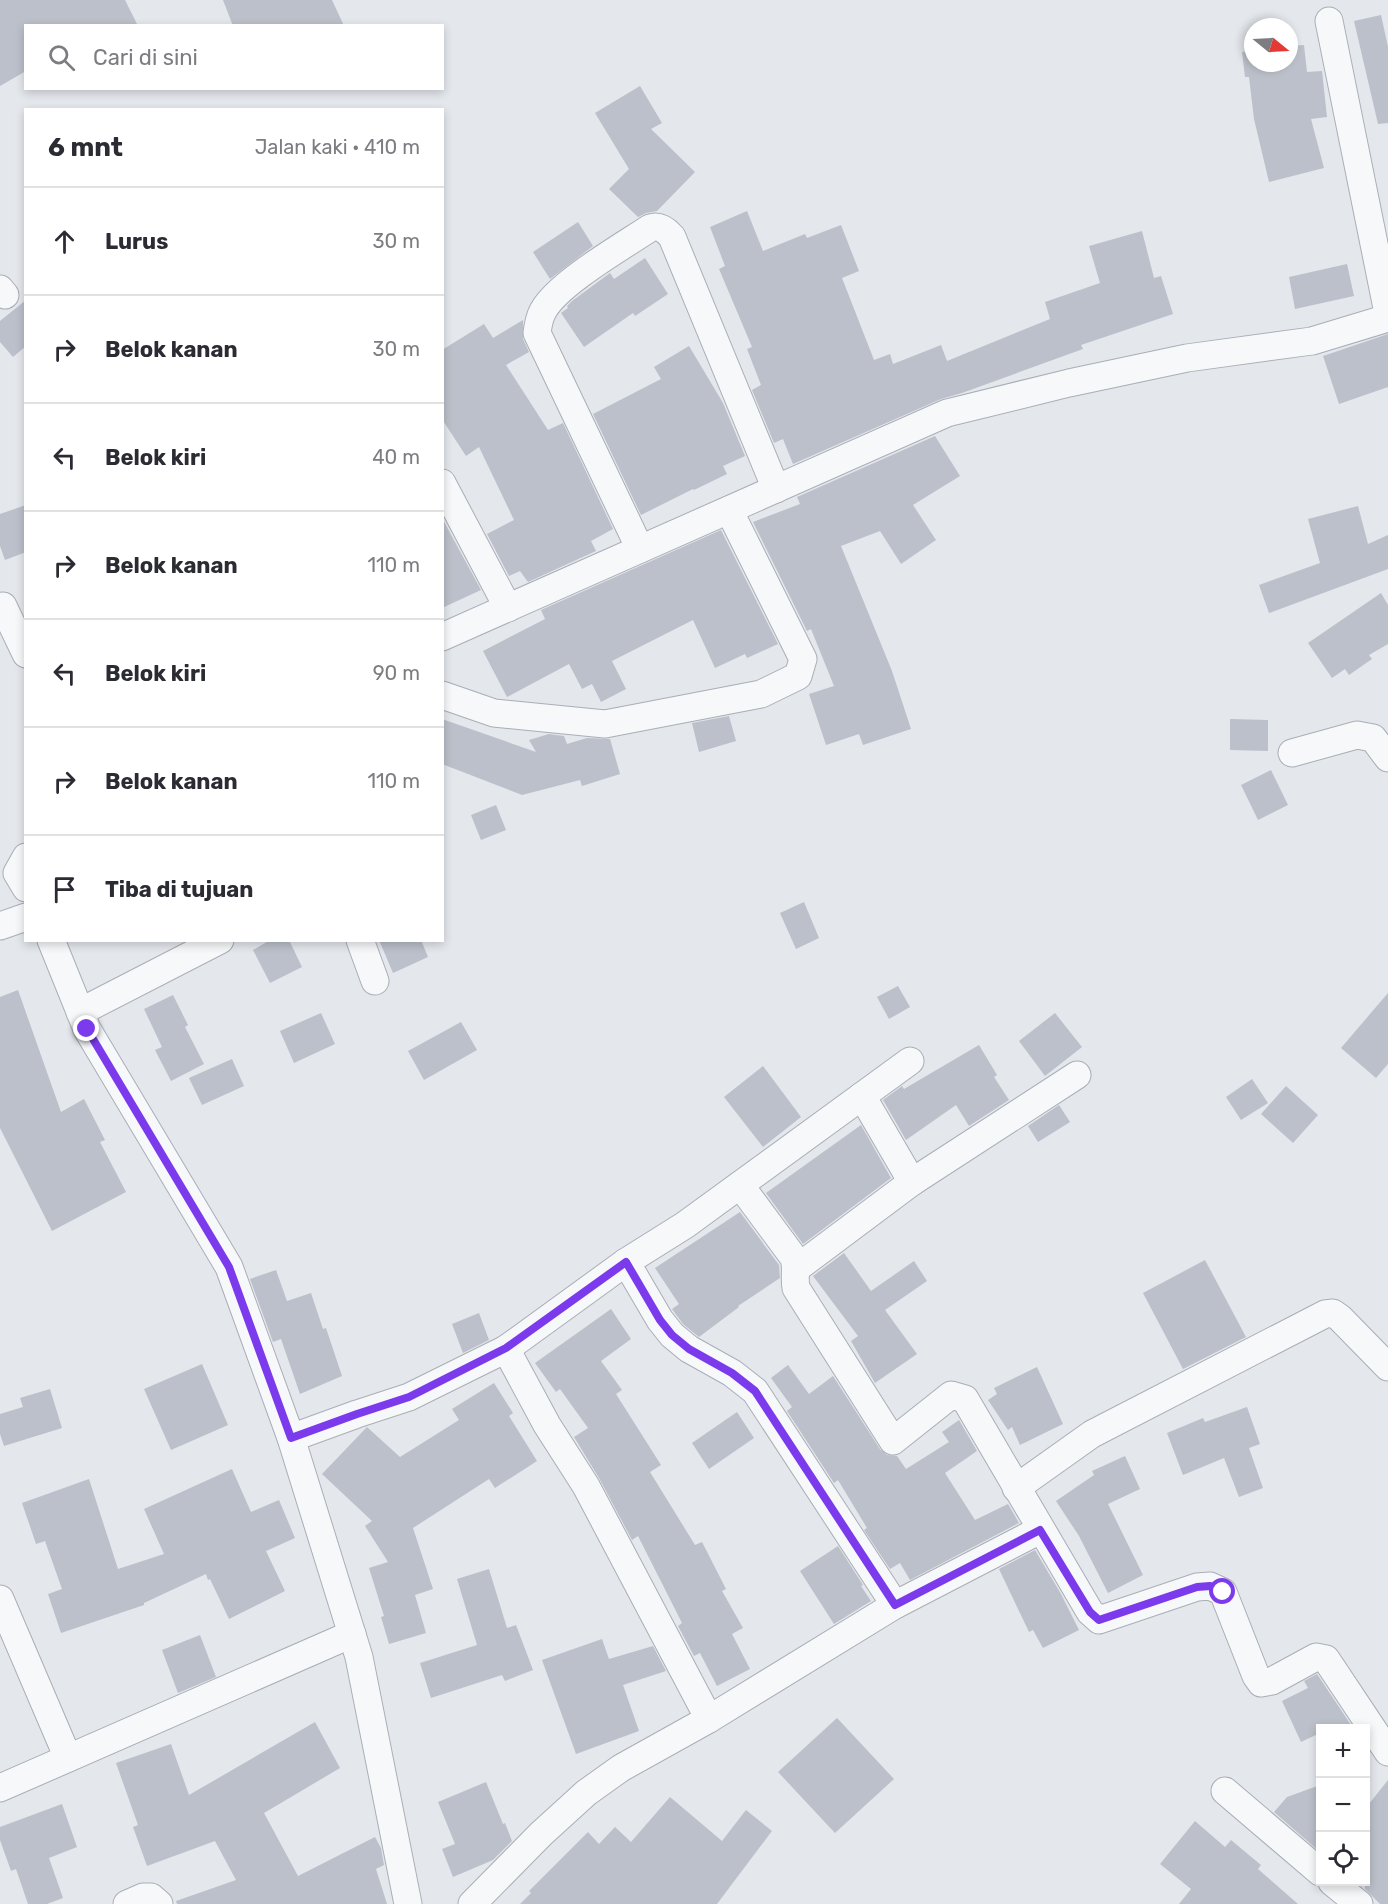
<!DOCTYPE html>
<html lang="id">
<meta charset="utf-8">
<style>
body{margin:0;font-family:Rubik,sans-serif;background:#f7f7f7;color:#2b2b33}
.controls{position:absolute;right:18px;bottom:18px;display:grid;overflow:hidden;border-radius:0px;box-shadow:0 3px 9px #0003}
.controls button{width:54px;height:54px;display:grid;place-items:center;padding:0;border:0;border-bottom:2px solid #e1e1e2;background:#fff;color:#2b2b33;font:30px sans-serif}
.compass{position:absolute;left:1244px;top:18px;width:54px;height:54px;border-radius:50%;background:#fff;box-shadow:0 3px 9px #0003;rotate:108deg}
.stop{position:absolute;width:18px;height:18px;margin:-14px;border:4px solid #7c3aed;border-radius:50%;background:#fff}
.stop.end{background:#7c3aed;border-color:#fff;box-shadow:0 2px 6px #0008}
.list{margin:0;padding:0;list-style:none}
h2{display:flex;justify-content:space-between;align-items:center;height:78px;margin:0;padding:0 24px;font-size:26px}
h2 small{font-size:20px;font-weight:400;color:#7c7c81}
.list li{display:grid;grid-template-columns:39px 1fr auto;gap:18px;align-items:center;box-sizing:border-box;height:108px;padding:0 24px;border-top:2px solid #e1e1e2}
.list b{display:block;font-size:22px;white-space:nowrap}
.list em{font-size:20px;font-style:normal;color:#7c7c81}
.icon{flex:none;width:33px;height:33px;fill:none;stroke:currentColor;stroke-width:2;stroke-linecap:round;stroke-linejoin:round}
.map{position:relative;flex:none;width:1388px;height:1904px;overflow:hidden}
.search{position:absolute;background:#fff;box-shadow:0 3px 9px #0003;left:24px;top:24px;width:420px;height:66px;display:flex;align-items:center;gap:15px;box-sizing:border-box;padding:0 21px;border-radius:0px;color:#7c7c81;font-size:22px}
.panel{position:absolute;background:#fff;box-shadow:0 3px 9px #0003;left:24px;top:108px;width:420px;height:834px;border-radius:0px}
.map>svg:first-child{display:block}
.building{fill:#bbc0ca}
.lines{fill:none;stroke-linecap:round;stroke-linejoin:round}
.street-casing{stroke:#a9aeb7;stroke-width:29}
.street{stroke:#f7f8fa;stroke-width:27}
.route{stroke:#7c3aed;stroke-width:8}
</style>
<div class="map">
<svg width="1388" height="1904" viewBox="0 0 1388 1904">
<rect width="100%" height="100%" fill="#e4e7ec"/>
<g class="building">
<path d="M0,0H125L138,26H26V71L0,86Z"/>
<path d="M223,0H332L344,26H233Z"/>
<path d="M1381,15L1388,47V123L1378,124L1354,21Z"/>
<path d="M1304,45L1307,72L1322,71L1327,117L1311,119L1324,168L1269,182L1254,119L1249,77H1245L1242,52L1253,51V63H1289V46Z"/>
<path d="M640,86L662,123L651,129L695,172L657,211L646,213L638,217L609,189L629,169L595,113Z"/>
<path d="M747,211L763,251L805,234L807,238L841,225L859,271L842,278L874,360L890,354L893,364L941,345L947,361L1050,319L1045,302L1100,283L1089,246L1142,231L1154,278L1161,276L1173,314L1081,345L1083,349L962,393L941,399L793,464L783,439L774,443L752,390L761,385L747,349L752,347L719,269L725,266L710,227Z"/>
<path d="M578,222L593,246L550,279L533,252Z"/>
<path d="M645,258L668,294L635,316L633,313L584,347L561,313L568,308L567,306L572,301L610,273L614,279Z"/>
<path d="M1347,264L1354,296L1295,309L1289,277Z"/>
<path d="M26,300V346L13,357L0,342V321Z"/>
<path d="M523,320V339L529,352L506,365L548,430L563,423L613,529L591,541L596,551L528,582L520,571L509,576L487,534L514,520L479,447L466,456L442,419V350L484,324L493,338Z"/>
<path d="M1388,334V387L1339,404L1323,356Z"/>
<path d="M689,346L723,403L745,456L723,466L727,474L694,490L693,489L641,515L593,414L661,379L654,367Z"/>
<path d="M935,436L960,476L913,505L936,540L901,564L880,531L841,546L892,671L911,729L863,745L859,734L826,745L809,694L834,686L811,629L807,631L753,522L800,504L797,497Z"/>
<path d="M26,505V552L5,560L0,546V514Z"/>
<path d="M1358,506L1368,544L1388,535V569L1269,613L1259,585L1320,563L1308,519Z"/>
<path d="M442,518L481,590L442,608Z"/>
<path d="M721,530L778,644L747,658L745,654L715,668L693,620L612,661L626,689L601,702L592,684L582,689L569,664L507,697L483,651L545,619L541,610Z"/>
<path d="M1381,593L1388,605V644L1369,655L1372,659L1349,675L1345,669L1332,678L1308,643Z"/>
<path d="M729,716L736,741L699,752L692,723Z"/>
<path d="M442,719L536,752L529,740L549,734L564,736L567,744L587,738L610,739L620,774L582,786L580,780L522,795L442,764Z"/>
<path d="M1230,719L1268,720V751L1230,750Z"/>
<path d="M1271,770L1288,805L1258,820L1241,785Z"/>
<path d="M496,805L506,830L481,840L471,815Z"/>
<path d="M804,902L819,938L796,949L780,913Z"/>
<path d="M270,940H289L302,967L270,983L253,950Z"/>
<path d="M379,940H421L428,957L393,973Z"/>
<path d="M898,986L910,1007L889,1019L877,997Z"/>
<path d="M18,990L61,1112L84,1099L105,1140L100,1142L126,1192L52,1231L0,1128V997Z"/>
<path d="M1388,993V1064L1376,1078L1341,1048Z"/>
<path d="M173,995L188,1025L185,1027L204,1064L171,1081L155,1050L162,1047L144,1009Z"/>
<path d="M321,1013L335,1044L294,1063L280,1031Z"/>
<path d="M1055,1013L1082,1047L1045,1076L1019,1041Z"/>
<path d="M461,1022L477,1050L424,1080L408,1051Z"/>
<path d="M979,1045L997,1075L994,1077L1009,1100L969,1126L956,1105L906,1140L883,1100L902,1086L904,1089Z"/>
<path d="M232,1059L244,1086L202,1105L189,1078Z"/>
<path d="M763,1066L801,1117L763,1147L724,1097Z"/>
<path d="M1252,1079L1268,1103L1241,1120L1226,1097Z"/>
<path d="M1286,1086L1318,1115L1293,1143L1261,1114Z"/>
<path d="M1059,1105L1070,1122L1038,1142L1028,1126Z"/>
<path d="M861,1125L891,1178L803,1244L766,1193Z"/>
<path d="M740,1212L779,1265L780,1278L738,1306L739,1307L699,1337L683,1324L672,1309L679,1304L655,1268Z"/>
<path d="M844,1253L871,1291L914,1261L927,1281L885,1310L917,1354L875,1383L851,1341L858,1336L813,1276Z"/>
<path d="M1205,1260L1246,1337L1183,1369L1143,1293Z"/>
<path d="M276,1270L287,1301L311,1293L323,1329L326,1328L342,1376L300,1394L281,1339L273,1342L250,1279Z"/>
<path d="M611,1309L631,1339L601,1361L622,1390L616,1394L661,1465L650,1472L695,1545L702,1542L726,1589L722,1591L743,1628L732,1634L750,1669L717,1686L700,1653L694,1656L678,1626L682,1623L638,1536L632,1540L599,1478L574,1437L588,1428L560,1389L556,1392L535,1363Z"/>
<path d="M479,1313L489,1340L463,1353L452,1324Z"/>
<path d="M202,1364L228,1425L171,1450L144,1389Z"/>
<path d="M788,1365L809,1394L833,1376L880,1449L887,1455L897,1456L906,1469L949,1442L942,1432L959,1420L977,1451L945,1473L975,1520L1008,1504L1019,1523L910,1580L900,1563L890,1569L864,1530L867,1528L838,1480L834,1483L787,1411L792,1407L771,1378Z"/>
<path d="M1037,1367L1063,1424L1020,1445L1012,1427L1008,1430L988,1400L997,1394L994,1388Z"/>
<path d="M494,1383L513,1413L509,1416L537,1461L495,1488L489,1479L413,1528L433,1589L415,1595L426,1633L389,1644L381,1617L384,1616L369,1568L388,1562L365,1526L372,1521L322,1474L367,1427L400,1457L459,1420L452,1409Z"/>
<path d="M50,1389L62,1428L4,1446L0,1434V1414L23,1407L20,1398Z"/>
<path d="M1247,1407L1260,1444L1249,1448L1263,1488L1239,1497L1224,1458L1183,1475L1167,1433L1203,1418L1205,1422Z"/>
<path d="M737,1412L754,1438L709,1469L692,1443Z"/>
<path d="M1125,1456L1140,1489L1108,1504L1143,1575L1108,1593L1079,1536L1056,1501L1094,1475L1092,1471Z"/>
<path d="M232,1469L251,1512L279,1500L295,1538L266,1551L285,1591L229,1619L210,1579L208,1580L206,1574L144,1603V1605L61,1633L48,1594L62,1589L45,1541L36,1544L22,1503L89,1479L118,1569L164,1554L144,1509Z"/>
<path d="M838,1546L863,1585L861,1586L871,1601L834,1624L800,1571Z"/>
<path d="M1035,1550L1061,1594L1079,1630L1043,1648L1033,1630L1029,1632L999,1569Z"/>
<path d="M489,1569L507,1628L516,1625L533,1670L505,1681L502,1675L431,1698L420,1663L477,1645L457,1579Z"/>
<path d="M200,1635L216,1677L178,1693L162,1650Z"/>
<path d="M602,1639L609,1659L653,1646L666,1671L623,1685L639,1731L576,1754L542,1660Z"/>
<path d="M1317,1674L1353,1728H1320V1733L1301,1742L1282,1701L1308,1688L1304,1681Z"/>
<path d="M837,1718L894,1779L835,1833L778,1772Z"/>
<path d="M315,1722L340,1768L264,1813L298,1876L375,1837L381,1848L384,1865L376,1869L387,1904H177L176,1901L236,1880L215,1841L147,1866L133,1827L138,1825L116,1763L171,1744L189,1795Z"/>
<path d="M1388,1780V1904H1380L1365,1889V1809Z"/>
<path d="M486,1782L503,1824L505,1823L512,1841L493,1860L453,1877L442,1849L455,1844L438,1802Z"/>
<path d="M1320,1785V1852L1274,1812L1287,1797Z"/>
<path d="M670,1797L722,1841L746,1810L772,1831L717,1904H520L531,1893L529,1891L588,1832L599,1844L615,1827L631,1842Z"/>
<path d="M62,1804L77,1847L49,1858L63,1898L47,1904H28L16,1869L11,1871L0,1840V1827Z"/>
<path d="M1195,1821L1225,1847L1231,1840L1261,1865L1258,1869L1298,1904H1179L1191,1889L1160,1864Z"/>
</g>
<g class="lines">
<g class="street-casing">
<g id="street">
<path d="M1329,21L1388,313"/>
<path d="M0,289L5,295"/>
<path d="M442,483L508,608"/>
<path d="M640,549L537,333C538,325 539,318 543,311C557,284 623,246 650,228C659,225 665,229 672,237L776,489"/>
<path d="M3,606L26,654"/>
<path d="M442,637L947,413L1069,383L1187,358L1312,341L1388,318"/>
<path d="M442,695L494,713L605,724L761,694L798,676L803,659L729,510"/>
<path d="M1292,753L1357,735L1373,738L1388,758"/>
<path d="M26,857L17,873L26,888"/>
<path d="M0,926L26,917"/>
<path d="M51,940L87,1029L229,1267L291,1438L359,1657L408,1904"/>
<path d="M360,940L375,981"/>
<path d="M80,1012L220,940"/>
<path d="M862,1096L912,1182"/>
<path d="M740,1185L794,1258C797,1268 794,1278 796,1288L893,1441L951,1395L965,1399L1090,1612L1099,1620L1197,1587L1210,1586L1223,1592L1256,1676L1261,1683L1272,1681L1316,1657L1326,1659L1388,1752"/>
<path d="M626,1262L660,1320L672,1335L689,1349L732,1373L755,1391L895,1605"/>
<path d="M797,1268L912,1182L1077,1075"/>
<path d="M506,1349L547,1425L586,1486L709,1719"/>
<path d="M291,1438L357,1414L409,1397L506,1349L626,1262L685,1225L910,1061"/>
<path d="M1016,1488L1092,1434L1325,1314L1333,1313L1340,1318L1388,1367"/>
<path d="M0,1599L68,1758"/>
<path d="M0,1788L352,1634"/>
<path d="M1225,1791L1320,1872"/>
<path d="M1332,1882L1359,1904"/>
<path d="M127,1904L143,1897H151L159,1904"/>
<path d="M472,1904L541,1834L586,1793L621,1768L709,1719L895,1605L1040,1530"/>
</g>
</g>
<use href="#street" class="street"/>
</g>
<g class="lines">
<path class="route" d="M87,1029L229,1267L291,1438L357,1414L409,1397L506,1348L626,1262L660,1320L672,1335L689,1349L732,1373L755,1391L895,1605L1040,1530L1090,1612L1099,1620L1197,1587L1210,1586L1223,1592"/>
</g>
</svg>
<div class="controls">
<button>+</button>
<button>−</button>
<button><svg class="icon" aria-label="locate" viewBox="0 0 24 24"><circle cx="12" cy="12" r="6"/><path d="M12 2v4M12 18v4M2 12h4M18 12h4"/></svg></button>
</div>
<svg class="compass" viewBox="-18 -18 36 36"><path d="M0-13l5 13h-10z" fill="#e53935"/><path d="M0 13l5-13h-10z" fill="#7c7c81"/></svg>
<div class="stop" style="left:1223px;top:1592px"></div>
<div class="stop end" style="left:87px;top:1029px"></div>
<div class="search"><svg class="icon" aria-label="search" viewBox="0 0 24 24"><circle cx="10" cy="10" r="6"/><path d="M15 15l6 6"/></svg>Cari di sini</div>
<section class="panel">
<h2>6 mnt<small>Jalan kaki · 410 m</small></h2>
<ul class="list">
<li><svg class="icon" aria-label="ahead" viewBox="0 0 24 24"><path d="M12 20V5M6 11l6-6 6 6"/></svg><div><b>Lurus</b></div><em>30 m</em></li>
<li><svg class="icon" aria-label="right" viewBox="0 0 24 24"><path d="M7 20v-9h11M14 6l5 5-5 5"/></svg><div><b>Belok kanan</b></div><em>30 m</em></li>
<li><svg class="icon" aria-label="left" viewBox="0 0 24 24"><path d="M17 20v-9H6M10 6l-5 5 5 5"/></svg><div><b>Belok kiri</b></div><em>40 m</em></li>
<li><svg class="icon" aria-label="right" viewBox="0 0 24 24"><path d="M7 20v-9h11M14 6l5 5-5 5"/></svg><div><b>Belok kanan</b></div><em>110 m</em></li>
<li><svg class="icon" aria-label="left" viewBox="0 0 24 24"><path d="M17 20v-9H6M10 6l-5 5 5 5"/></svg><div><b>Belok kiri</b></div><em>90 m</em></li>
<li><svg class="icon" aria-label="right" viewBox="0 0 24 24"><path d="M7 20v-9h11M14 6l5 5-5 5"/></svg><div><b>Belok kanan</b></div><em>110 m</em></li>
<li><svg class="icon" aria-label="arrive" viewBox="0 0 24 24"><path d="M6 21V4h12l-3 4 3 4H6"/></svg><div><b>Tiba di tujuan</b></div></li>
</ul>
</section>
</div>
